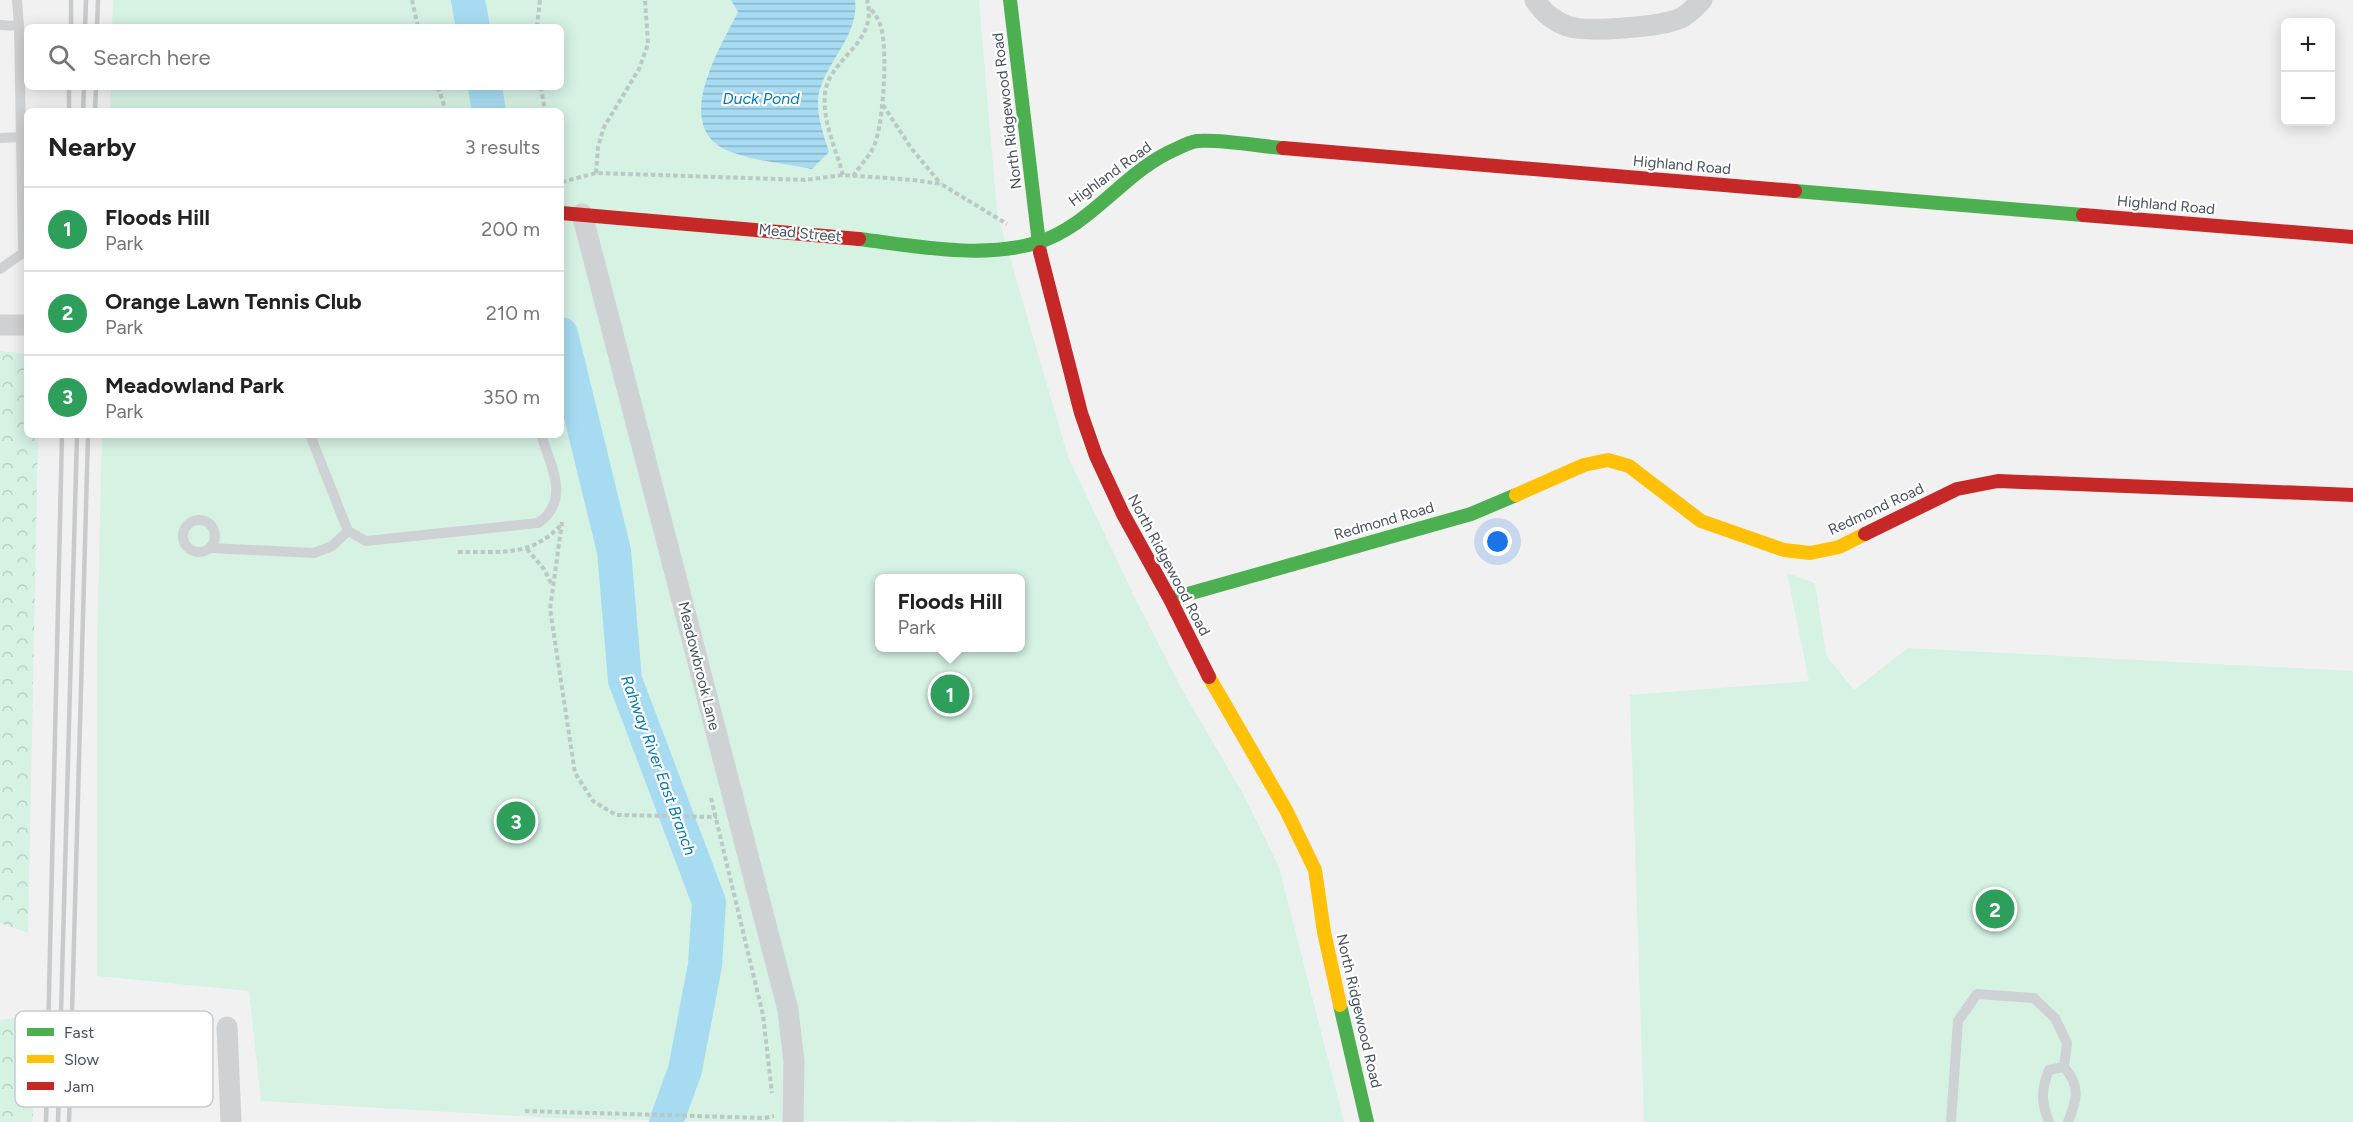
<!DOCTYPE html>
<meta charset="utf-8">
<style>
body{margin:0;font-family:Figtree,sans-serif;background:#f6f6f6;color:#222}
.controls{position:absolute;right:18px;top:18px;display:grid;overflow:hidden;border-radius:9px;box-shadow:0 3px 15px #0003}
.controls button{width:54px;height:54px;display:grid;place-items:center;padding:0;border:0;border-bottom:2px solid #e0e0e0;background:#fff;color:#222;font:30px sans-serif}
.you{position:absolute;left:1498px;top:542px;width:21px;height:21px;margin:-15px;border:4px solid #fff;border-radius:50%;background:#1a73e8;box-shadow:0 0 0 9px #1a73e833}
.badge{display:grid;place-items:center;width:39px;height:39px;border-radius:50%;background:#838a93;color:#fff;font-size:20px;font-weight:700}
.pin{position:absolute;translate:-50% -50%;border:3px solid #fff;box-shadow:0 2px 6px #0006}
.popup{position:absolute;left:875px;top:574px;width:150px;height:78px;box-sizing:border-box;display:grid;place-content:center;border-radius:9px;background:#fff;filter:drop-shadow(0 2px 4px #0005);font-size:20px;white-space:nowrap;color:#767676}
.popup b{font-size:22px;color:#222}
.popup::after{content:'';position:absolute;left:50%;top:100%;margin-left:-12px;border:12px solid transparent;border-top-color:#fff}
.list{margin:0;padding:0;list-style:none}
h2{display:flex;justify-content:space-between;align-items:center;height:78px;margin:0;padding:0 24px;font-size:26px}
h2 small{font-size:20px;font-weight:400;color:#767676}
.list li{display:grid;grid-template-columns:39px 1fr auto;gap:18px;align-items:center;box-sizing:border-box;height:84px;padding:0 24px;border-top:2px solid #e0e0e0}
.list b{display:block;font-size:22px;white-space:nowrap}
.list p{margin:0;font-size:20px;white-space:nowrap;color:#767676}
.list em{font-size:20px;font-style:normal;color:#767676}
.icon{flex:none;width:33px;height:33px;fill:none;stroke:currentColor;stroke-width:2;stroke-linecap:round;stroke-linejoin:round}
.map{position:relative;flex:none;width:2353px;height:1122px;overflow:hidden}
.search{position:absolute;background:#fff;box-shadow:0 3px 15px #0003;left:24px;top:24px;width:540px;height:66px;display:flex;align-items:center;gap:15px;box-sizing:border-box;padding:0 21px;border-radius:9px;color:#767676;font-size:22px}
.panel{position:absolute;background:#fff;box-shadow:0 3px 15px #0003;left:24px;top:108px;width:540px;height:330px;border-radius:9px}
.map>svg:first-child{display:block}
.forest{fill:url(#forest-crowns)}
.park{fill:#d5f2e3;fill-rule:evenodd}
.water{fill:url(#water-rules)}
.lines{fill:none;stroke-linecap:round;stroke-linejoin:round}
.river{stroke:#a7dbf2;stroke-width:34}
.path{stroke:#bbc8c6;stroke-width:4;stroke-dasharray:4.5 3;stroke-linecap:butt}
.lane{stroke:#cfd2d5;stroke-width:10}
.street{stroke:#cfd2d5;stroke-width:21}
.fast{stroke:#4caf50;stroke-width:14}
.slow{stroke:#ffc107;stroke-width:14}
.jam{stroke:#c62828;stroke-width:14}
.rail{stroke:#c8cacc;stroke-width:4.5}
.labels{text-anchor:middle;stroke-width:4.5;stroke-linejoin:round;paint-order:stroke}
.street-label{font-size:15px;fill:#475260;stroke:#fff}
.water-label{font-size:16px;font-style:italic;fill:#037bb0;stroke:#fff}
.key{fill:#fff;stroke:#c8cbcf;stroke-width:1.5}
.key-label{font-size:16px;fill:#475260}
</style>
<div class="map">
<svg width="2353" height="1122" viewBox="0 0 2353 1122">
<defs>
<pattern id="forest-crowns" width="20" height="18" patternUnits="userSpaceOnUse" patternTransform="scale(1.5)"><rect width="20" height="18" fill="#d5f2e3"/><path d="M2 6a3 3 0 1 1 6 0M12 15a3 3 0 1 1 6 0" fill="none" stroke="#b8d1c5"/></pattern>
<pattern id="water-rules" width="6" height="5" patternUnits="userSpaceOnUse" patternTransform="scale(1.5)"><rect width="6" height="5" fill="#a7dbf2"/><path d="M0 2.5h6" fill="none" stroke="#8ab4c7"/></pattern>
</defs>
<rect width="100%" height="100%" fill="#f2f1f1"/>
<g class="forest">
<path d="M0,351L27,354V435H38L28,933L0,923Z"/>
<path d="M35,1016L33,1122H0V1020Z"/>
</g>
<g class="park">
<path d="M113,0H731L738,12L707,75L829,152C823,133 814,108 820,89C830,58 858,33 855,0H979L997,213L1068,457L1136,600L1184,693L1242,792L1279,867L1344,1122L690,1121L552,1118L261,1101L249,991L97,976V646L102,435H561V111H110L111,87H561V27H112ZM880,578H1020V648H880Z"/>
<path d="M1787,573L1815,583L1826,655L1854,690L1908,648L2353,671V1122H1644L1630,695L1809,681Z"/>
</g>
<path class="water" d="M731,0H855C859,33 830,58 820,89C814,109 823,133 829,152L812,169C786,164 756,161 731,152C669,129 720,48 738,12Z"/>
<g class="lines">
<g class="river">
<path d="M468,0L473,27"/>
<path d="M485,87L489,111"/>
<path d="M561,334L614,551L625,680L709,902L705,965L685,1070L666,1122"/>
</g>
<g class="path">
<path d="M412,0L418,27"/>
<path d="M537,27L540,0"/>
<path d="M438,87L446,111"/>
<path d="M541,87L545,111"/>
<path d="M883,105L911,148L941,184"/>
<path d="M596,173L598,147L604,127L639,69L648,44L645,0"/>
<path d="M843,175C836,149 822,121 825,93C829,58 879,43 867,0"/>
<path d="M853,176C859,167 867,159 872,150C884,130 887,54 882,31C880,21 875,14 869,7"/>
<path d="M562,182L596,173L805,180L843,175L914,180L941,184L1007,224"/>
<path d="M562,522L550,609L575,773L593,801L616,815L717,817"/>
<path d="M527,549L544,569L552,585"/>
<path d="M458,552C500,551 529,558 560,526"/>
<path d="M711,798L763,1015L772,1093"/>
<path d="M525,1111L765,1118L774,1116"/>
</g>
<g class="lane">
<path d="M17,0L19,26"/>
<path d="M0,25L19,26L23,253L0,269"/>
<path d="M0,138L20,137"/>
<path d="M310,435L348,531L366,541L538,523C571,501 551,465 541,435"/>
<circle cx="199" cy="536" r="16"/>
<path d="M210,548L314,553L332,546L348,531"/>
<path d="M2064,1067C2081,1086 2077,1100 2068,1122"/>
<path d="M1951,1122L1958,1021L1977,994L2034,998L2055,1018L2067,1043L2064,1067"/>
<path d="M2049,1122C2041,1102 2041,1090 2049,1070L2064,1067"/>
</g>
<g class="street">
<path d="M1535,0C1542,11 1554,21 1567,26C1586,33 1662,27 1681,18C1689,14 1696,6 1702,0"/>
<path d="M582,214L788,1010L794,1062L793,1122"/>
<path d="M0,325H27"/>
<path d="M227,1027L231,1122"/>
</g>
<g class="fast">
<path d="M1010,0L1040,252"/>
<path d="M1795,191L2083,215"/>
<path d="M859,239C916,246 981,259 1036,243C1091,227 1124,171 1176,149C1182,146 1190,142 1197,141C1221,139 1258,146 1283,148"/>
<path d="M1170,599L1471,514L1516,495"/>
<path d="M1340,1005L1367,1122"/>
</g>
<g class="slow">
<path d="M1516,495L1584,465L1608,460L1629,466L1701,521L1784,550L1810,553L1839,547L1865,534"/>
<path d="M1209,677L1286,810L1315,870L1324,932L1340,1005"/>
</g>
<g class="jam">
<path d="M1283,148L1795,191"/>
<path d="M561,213L859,239"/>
<path d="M2083,215L2353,237"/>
<path d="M1040,252L1081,413L1096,456L1123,514L1170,599L1209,677"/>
<path d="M1865,534L1957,489L1998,481L2353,495"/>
</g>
<g class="rail">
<path d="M71,27V0"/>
<path d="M85,27L86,0"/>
<path d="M97,27L98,0"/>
<path d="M69,111V87"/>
<path d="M83,111L84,87"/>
<path d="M95,111L96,87"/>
<path d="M46,1122L62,435"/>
<path d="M58,1122L77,435"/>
<path d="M69,1122L88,435"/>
</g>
</g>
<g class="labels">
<g class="street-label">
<text transform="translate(1007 111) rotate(-97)" y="5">North Ridgewood Road</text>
<text transform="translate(1682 165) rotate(5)" y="5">Highland Road</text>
<text transform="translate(1110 174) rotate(-36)" y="5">Highland Road</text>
<text transform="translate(2166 205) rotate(5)" y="5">Highland Road</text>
<text transform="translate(800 233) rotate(5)" y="5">Mead Street</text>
<text transform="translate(1876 509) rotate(-25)" y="5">Redmond Road</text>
<text transform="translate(1384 521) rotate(-16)" y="5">Redmond Road</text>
<text transform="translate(1169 565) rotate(62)" y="5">North Ridgewood Road</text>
<text transform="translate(699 666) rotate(76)" y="5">Meadowbrook Lane</text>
<text transform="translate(1359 1011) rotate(77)" y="5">North Ridgewood Road</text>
</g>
<g class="water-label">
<text x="761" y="104">Duck Pond</text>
<text transform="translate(659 765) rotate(70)" y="6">Rahway River East Branch</text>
</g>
</g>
<rect x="15" y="1011" width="198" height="96" rx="9" class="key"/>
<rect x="27" y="1028" width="27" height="8" fill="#4caf50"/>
<rect x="27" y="1055" width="27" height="8" fill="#ffc107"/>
<rect x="27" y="1082" width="27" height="8" fill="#c62828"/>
<g class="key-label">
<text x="64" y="1038">Fast</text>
<text x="64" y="1065">Slow</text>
<text x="64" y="1092">Jam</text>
</g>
</svg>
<div class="controls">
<button>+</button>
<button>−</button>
</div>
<div class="you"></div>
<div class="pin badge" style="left:950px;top:694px;background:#2e9e5b">1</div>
<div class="popup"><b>Floods Hill</b>Park</div>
<div class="pin badge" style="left:1995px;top:909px;background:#2e9e5b">2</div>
<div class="pin badge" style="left:516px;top:821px;background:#2e9e5b">3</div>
<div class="search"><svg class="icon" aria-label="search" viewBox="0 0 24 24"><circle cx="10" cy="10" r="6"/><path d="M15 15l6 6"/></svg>Search here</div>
<section class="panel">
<h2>Nearby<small>3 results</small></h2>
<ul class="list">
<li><span class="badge" style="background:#2e9e5b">1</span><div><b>Floods Hill</b><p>Park</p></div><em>200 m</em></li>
<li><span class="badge" style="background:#2e9e5b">2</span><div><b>Orange Lawn Tennis Club</b><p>Park</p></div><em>210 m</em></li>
<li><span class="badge" style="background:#2e9e5b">3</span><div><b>Meadowland Park</b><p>Park</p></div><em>350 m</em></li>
</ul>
</section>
</div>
